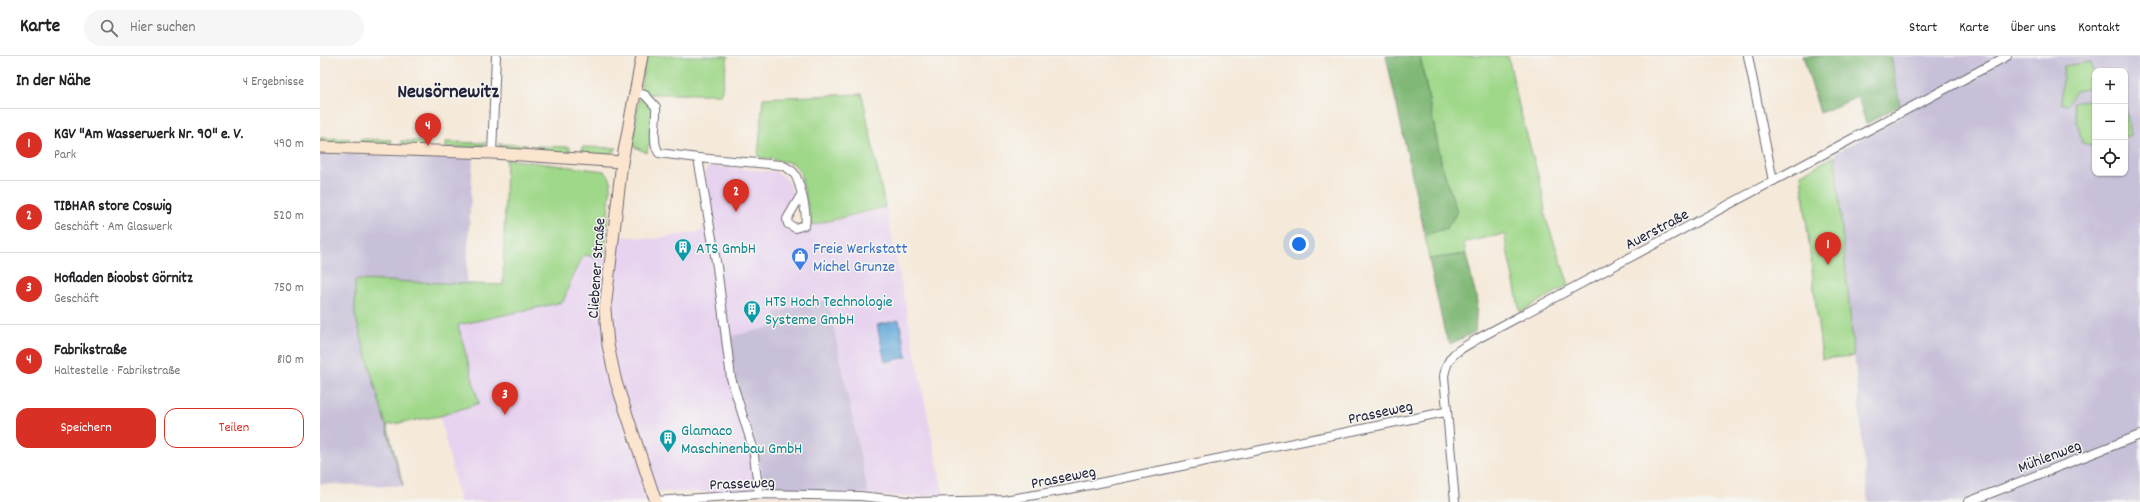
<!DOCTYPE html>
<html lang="de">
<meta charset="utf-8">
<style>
body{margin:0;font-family:Dekko,sans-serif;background:#f6f6f6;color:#202124}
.controls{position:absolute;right:12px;top:12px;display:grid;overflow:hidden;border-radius:8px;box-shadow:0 1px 3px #0004}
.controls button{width:36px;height:36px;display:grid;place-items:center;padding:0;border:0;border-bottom:1px solid #e0e0e0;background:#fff;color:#202124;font:20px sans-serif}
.you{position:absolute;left:979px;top:188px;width:14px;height:14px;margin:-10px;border:3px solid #fff;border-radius:50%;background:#1a73e8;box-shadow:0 0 0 6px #1a73e833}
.badge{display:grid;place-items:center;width:26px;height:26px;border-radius:50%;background:#d93025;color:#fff;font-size:13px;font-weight:700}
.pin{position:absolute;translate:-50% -33px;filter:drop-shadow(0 1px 2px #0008)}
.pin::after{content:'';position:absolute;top:21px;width:14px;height:12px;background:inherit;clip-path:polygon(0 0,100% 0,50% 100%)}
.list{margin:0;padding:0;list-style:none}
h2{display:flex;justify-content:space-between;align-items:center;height:52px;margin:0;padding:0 16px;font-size:17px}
h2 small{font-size:13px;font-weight:400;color:#757577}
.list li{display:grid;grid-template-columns:26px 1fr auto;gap:12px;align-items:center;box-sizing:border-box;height:72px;padding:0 16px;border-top:1px solid #e0e0e0}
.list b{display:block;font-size:15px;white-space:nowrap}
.list p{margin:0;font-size:13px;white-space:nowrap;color:#757577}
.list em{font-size:13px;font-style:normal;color:#757577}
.actions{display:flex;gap:8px;padding:12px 16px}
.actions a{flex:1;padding:9px 0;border:1px solid #d93025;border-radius:12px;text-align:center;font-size:14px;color:#d93025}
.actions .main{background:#d93025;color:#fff}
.icon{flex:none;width:22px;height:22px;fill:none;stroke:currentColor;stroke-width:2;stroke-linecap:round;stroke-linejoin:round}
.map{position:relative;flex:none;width:1820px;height:446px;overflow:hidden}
header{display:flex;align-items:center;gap:24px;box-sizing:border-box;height:56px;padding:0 20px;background:#fff;border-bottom:1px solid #e0e0e0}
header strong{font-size:19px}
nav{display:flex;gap:22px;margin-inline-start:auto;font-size:14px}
.search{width:280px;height:36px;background:#f6f6f6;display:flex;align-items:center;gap:10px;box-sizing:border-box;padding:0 14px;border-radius:22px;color:#757577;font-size:15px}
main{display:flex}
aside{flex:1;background:#fff}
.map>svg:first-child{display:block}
.built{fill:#e7d2ef}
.industrial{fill:#c8bfd8;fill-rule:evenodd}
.green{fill:#a0d88a;stroke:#617d62}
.forest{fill:#80b876;stroke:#516d58}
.water{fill:#62a7d8;stroke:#42648a}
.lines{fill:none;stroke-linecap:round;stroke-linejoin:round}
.street-casing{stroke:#6c6872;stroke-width:10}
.secondary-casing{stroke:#6c6872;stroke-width:13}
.street{stroke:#fff;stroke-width:8}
.secondary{stroke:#fbe5cf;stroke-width:11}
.labels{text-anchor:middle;stroke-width:3;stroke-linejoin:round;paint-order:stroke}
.street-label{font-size:16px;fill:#22223b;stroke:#f6f6f2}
.culture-label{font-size:16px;fill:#0d838f;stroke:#f6f6f2;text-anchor:start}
.shop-label{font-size:16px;fill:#366cbe;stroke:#f6f6f2;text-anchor:start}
.district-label{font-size:20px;font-weight:bold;fill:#22223b;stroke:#f6f6f2}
</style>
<header>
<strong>Karte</strong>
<div class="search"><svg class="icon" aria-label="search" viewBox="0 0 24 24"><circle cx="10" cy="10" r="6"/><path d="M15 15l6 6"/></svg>Hier suchen</div>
<nav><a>Start</a><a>Karte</a><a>Über uns</a><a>Kontakt</a></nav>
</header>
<main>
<aside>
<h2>In der Nähe<small>4 Ergebnisse</small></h2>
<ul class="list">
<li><span class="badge">1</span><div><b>KGV &quot;Am Wasserwerk Nr. 90&quot; e. V.</b><p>Park</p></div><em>490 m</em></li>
<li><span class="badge">2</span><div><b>TIBHAR store Coswig</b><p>Geschäft · Am Glaswerk</p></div><em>520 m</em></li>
<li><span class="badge">3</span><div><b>Hofladen Bioobst Görnitz</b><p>Geschäft</p></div><em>750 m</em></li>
<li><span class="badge">4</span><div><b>Fabrikstraße</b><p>Haltestelle · Fabrikstraße</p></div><em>810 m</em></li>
</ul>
<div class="actions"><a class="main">Speichern</a><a>Teilen</a></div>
</aside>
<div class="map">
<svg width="1820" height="446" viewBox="0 0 1820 446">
<rect width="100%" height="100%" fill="#f6f6f2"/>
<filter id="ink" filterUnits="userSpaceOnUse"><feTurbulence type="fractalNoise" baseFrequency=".025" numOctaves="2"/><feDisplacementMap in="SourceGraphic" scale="8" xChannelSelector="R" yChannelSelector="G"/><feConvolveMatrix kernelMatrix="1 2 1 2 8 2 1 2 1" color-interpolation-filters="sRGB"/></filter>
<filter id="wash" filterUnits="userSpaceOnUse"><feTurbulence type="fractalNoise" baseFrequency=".012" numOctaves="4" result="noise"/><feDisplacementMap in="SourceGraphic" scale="16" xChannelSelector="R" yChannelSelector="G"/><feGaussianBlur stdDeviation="0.9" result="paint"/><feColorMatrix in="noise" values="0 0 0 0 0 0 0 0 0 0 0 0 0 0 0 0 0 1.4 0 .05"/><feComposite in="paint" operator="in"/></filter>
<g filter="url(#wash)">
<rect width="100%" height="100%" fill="#f5e9d9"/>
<path class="built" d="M389,110L456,116L465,121L470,129L473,142L462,163L463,170L468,176L476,177L492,170L566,152L624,441L328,435L332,446H204L203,444L140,446L120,360L158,347L138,269L243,246L252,221L265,199L295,203L299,180L335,183L382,175L389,150L385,122V115Z"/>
<g class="industrial">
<path d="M1571,0H1820V446H1548L1515,97L1583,60ZM1775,15H1805V117H1775Z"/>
<path d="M0,97L153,102L146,228L35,224V259L83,430L0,428Z"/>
<path d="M508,244L548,437L499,436L496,433L486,434L485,436L452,435L445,429L435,385L423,350L421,338H418L409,281L458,269L455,256Z"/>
</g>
<g class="green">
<path d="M327,0H408L401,38H328L320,32Z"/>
<path d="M1100,0H1188L1199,50L1222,134L1226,163L1249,229L1200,256L1184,178L1146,186L1144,188L1146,198L1109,203L1105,179L1126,172L1137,156L1122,110Z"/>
<path d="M1771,6L1775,31L1756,35L1747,49L1741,47L1744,10Z"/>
<path d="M542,38L565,151L492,169L480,116L473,107L438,101L443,42Z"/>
<path d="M319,42L324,43L333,52L331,89H328L327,97L313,90Z"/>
<path d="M1775,42V86L1772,89L1762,87L1753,47Z"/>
<path d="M1805,47L1811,79L1805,81Z"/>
<path d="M0,82L30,83V88L0,86Z"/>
<path d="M40,83L71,84V89H40Z"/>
<path d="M81,85H104L103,91L81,90Z"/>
<path d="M126,86L166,87L161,91L126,92Z"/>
<path d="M178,88L207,89V96L182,93Z"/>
<path d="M217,90L250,91L249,97L217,96Z"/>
<path d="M262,91L297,92C289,102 274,99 262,98Z"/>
<path d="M1515,100L1534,300L1502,303L1481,118Z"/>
<path d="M186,103L284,115L289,120L291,126L284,202L264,199L252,221L243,246L138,269L159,347L120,360L67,369L83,430L35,259V224L183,229Z"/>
</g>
<g class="forest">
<path d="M1066,0H1100L1122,110L1137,156L1127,172L1105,179Z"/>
<path d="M1483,0H1571L1580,49L1546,68L1538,41L1500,57Z"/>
<path d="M1146,198L1157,245L1155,276L1130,288L1125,278L1109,203Z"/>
</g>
<path class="water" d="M579,264L587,301L565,306L557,269Z"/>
</g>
<g filter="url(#ink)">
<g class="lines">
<g class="street-casing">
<g id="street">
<path d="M1428,0L1453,125"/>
<path d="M314,36L325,39L336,51C337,65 331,85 339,97L378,102"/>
<path d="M172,97L176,0"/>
<path d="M439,438L433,392L411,322L397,211L378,102L461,109C466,111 470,113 474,117C480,126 488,159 485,169L475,172L468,168L467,163L481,139"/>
<path d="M335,445L439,438L540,440L596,446L684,444L745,434L1125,356"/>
<path d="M1135,446L1124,320C1128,296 1140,294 1159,282L1687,0"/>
<path d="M1648,446L1820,379"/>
</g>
</g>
<g class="secondary-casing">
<g id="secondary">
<path d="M322,0L302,106L285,253L288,289L296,326L336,446"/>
<path d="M0,91L172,97L302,106"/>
</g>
</g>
<use href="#street" class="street"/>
<use href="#secondary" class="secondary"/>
</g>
</g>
<defs>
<g id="building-pin" transform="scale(0.9)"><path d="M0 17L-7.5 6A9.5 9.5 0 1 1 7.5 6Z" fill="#0f9aa8" stroke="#f6f6f2"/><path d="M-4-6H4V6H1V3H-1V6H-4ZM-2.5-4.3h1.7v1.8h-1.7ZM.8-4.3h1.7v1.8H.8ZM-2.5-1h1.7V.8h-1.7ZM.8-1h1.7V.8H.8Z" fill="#fff"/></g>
<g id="shop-pin" transform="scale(0.9)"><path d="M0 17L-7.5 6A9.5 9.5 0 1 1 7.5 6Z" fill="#3f7fe0" stroke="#f6f6f2"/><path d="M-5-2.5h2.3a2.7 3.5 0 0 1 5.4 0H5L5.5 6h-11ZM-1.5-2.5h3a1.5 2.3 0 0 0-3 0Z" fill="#fff"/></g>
</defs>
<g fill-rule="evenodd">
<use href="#building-pin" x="363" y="191"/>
<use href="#shop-pin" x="480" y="200"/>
<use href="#building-pin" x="432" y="253"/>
<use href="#building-pin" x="348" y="382"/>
</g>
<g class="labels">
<g class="street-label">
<text transform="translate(1336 172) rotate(-28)" y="6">Auerstraße</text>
<text transform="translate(275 212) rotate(-86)" y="6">Cliebener Straße</text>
<text transform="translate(1060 355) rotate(-12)" y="6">Prasseweg</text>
<text transform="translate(1729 399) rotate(-21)" y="6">Mühlenweg</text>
<text transform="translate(743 420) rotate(-11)" y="6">Prasseweg</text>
<text transform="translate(422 426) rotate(-2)" y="6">Prasseweg</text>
</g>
<g class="culture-label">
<text x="376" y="197">ATS GmbH</text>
<text x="445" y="250">HTS Hoch Technologie<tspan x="445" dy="18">Systeme GmbH</tspan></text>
<text x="361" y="379">Glamaco<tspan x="361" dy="18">Maschinenbau GmbH</tspan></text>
</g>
<g class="shop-label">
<text x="493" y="197">Freie Werkstatt<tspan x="493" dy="18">Michel Grunze</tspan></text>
</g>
<g class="district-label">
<text x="128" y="41">Neusörnewitz</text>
</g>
</g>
</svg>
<div class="controls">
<button>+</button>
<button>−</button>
<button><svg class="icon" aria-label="locate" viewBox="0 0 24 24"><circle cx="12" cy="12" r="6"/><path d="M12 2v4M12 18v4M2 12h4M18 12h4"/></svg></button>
</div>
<div class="you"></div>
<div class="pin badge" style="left:1508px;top:209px">1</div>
<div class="pin badge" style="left:416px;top:156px">2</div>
<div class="pin badge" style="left:185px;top:359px">3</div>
<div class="pin badge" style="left:108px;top:90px">4</div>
</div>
</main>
